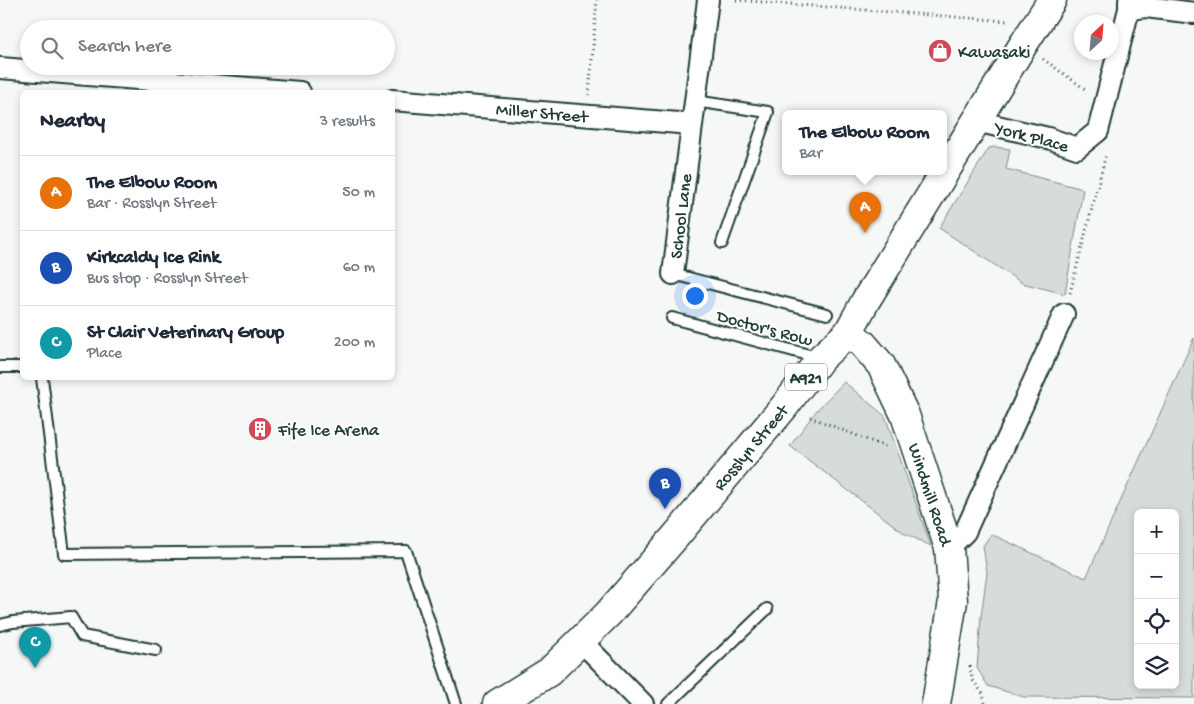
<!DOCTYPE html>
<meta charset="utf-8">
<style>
body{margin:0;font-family:"Gochi Hand",sans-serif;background:#f6f6f7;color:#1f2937}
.controls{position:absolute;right:15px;bottom:15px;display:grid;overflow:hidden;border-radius:8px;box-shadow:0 2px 8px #0003}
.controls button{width:45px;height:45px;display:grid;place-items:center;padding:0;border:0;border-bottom:1px solid #e0e1e3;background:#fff;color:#1f2937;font:25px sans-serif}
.compass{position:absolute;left:1074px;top:15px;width:45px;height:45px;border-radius:50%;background:#fff;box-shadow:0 2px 8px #0003;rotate:26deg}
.you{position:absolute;left:694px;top:295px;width:18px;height:18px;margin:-12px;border:4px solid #fff;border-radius:50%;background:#1a73e8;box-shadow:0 0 0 8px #1a73e833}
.badge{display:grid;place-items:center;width:32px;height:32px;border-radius:50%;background:#d1495b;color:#fff;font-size:16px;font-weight:700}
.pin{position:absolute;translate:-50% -41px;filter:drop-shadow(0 1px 2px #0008)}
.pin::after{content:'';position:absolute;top:26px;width:18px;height:15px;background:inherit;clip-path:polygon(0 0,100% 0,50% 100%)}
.popup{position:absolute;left:782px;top:110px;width:165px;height:65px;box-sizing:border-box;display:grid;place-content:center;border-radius:8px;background:#fff;filter:drop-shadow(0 1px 4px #0005);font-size:16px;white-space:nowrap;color:#747a83}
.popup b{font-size:19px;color:#1f2937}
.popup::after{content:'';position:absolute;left:50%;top:100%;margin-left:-10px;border:10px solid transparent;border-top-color:#fff}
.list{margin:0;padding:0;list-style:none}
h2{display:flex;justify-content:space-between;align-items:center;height:65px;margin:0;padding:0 20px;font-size:21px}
h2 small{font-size:16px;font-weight:400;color:#747a83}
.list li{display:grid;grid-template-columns:32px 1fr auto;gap:15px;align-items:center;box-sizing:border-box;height:75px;padding:0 20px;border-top:1px solid #e0e1e3}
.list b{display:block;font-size:19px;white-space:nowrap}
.list p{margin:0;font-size:16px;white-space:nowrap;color:#747a83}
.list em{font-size:16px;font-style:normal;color:#747a83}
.icon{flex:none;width:28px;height:28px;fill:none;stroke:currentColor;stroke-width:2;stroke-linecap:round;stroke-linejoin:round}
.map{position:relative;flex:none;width:1194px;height:704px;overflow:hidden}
.search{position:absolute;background:#fff;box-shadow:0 2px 8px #0003;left:20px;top:20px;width:375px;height:55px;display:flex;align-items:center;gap:12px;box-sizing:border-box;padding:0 18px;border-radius:28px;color:#747a83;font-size:19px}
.panel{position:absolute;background:#fff;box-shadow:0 2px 8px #0003;left:20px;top:90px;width:375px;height:290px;border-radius:8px}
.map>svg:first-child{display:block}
.green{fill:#d6dcdb;stroke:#7a8c88;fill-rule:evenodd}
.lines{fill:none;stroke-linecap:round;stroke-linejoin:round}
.service-casing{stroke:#1f3d34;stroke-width:14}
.minor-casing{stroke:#1f3d34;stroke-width:24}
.secondary-casing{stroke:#1f3d34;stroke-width:31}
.primary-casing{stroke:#1f3d34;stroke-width:31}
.path{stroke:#1f3d34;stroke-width:3;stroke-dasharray:1 4;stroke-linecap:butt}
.service{stroke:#fff;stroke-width:10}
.minor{stroke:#fff;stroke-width:20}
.secondary{stroke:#fff;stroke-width:28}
.primary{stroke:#fff;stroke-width:28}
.labels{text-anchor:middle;stroke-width:4;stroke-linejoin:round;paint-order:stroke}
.shield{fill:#fff;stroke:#627771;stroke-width:1}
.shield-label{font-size:16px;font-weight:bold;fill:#1f3d34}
.poi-label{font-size:18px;fill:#1f3d34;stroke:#fff;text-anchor:start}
.street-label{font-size:18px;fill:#1f3d34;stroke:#fff}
</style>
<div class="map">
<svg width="1194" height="704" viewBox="0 0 1194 704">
<rect width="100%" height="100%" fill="#f6f7f7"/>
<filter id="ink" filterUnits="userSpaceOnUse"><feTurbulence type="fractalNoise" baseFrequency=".02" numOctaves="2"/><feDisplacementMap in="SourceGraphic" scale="10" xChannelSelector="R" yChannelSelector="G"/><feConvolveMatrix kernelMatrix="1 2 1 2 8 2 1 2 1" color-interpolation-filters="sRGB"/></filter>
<g filter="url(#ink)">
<g class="green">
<path d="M995,147L1010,149L1006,169L1083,189L1065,294L1022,283L939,228L989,148Z"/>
<path d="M1194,338V698L1024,697L988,686L977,668L981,617L987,572L983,546L991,534L1086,578ZM1138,513H1175V685H1138Z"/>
<path d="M844,382L885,416L931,546L904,533L790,446L817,410Z"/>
</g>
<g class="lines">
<g class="service-casing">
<g id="service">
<path d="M695,101L768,112L722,243"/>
<path d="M673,274L827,314"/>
<path d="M672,318L820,358"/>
<path d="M0,367H22"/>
<path d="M42,378L64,554L406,551L456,704"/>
<path d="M0,625L13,622L71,617L82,636L156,650"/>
<path d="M668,704L767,609"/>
</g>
</g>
<g class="minor-casing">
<g id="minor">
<path d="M1129,9L1146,7L1194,13"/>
<path d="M0,68L300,92"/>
<path d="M392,100L691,124"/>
<path d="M976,121L1048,138L1077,148L1098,131L1129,9V0"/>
<path d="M673,274L708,0"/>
<path d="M949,548L965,532L1064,314"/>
<path d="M581,641L643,704"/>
</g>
</g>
<g class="secondary-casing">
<path id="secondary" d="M848,333L862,343L881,365L905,415L949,548L953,601L936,704"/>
</g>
<g class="primary-casing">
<path id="primary" d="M497,704L549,672L608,614L675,537L784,407L821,358L848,333L866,300L1023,45L1052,0"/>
</g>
<g class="path">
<path d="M736,0L1007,21"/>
<path d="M1043,59L1085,89"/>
<path d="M589,95L597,0"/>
<path d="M1070,293L1106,154"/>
<path d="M810,417L888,448"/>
<path d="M970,666L972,679L983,694L985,704"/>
</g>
<use href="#service" class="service"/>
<use href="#minor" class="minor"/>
<use href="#secondary" class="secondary"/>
<use href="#primary" class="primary"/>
</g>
</g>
<defs>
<g id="shop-disc" transform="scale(1.25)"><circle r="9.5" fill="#d1495b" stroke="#fff"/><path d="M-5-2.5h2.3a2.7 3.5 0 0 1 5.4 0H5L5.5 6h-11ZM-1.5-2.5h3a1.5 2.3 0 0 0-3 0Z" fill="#fff"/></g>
<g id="building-disc" transform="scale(1.25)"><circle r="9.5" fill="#d1495b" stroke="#fff"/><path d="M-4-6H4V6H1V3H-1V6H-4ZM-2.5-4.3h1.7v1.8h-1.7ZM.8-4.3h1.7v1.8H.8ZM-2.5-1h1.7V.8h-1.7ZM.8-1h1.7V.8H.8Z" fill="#fff"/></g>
</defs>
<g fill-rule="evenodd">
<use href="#shop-disc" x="940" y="51"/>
<use href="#building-disc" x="260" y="429"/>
</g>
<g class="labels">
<rect class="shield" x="785" y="363.5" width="42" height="27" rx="4"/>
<g class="shield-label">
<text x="806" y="383">A921</text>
</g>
<g class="poi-label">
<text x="958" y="57">Kawasaki</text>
<text x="278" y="435">Fife Ice Arena</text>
</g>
<g class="street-label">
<text transform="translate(542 112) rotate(5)" y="6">Miller Street</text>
<text transform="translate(1032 136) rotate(15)" y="6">York Place</text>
<text transform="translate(680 216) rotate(-83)" y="6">School Lane</text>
<text transform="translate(765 327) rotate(15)" y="6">Doctor's Row</text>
<text transform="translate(750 447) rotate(-50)" y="6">Rosslyn Street</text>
<text transform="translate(931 494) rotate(72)" y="6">Windmill Road</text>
</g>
</g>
</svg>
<div class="controls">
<button>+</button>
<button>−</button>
<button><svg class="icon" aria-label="locate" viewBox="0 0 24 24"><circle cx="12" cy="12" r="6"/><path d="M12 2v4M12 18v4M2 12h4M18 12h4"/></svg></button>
<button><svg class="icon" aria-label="layers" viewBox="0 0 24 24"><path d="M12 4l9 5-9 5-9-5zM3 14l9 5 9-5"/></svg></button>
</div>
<svg class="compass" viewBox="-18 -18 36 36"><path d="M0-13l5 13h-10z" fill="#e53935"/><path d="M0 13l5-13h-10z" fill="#747a83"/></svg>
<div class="you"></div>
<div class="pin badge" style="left:865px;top:233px;background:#e8710a">A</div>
<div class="popup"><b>The Elbow Room</b>Bar</div>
<div class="pin badge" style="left:665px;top:509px;background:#1a4fb4">B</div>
<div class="pin badge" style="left:35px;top:668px;background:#0f9aa8">C</div>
<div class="search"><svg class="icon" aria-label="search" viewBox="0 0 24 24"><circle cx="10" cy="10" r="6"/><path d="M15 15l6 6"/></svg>Search here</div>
<section class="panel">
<h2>Nearby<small>3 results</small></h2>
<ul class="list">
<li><span class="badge" style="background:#e8710a">A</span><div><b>The Elbow Room</b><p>Bar · Rosslyn Street</p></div><em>50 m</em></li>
<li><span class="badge" style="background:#1a4fb4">B</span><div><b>Kirkcaldy Ice Rink</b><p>Bus stop · Rosslyn Street</p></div><em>60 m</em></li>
<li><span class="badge" style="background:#0f9aa8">C</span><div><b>St Clair Veterinary Group</b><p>Place</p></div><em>200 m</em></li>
</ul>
</section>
</div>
